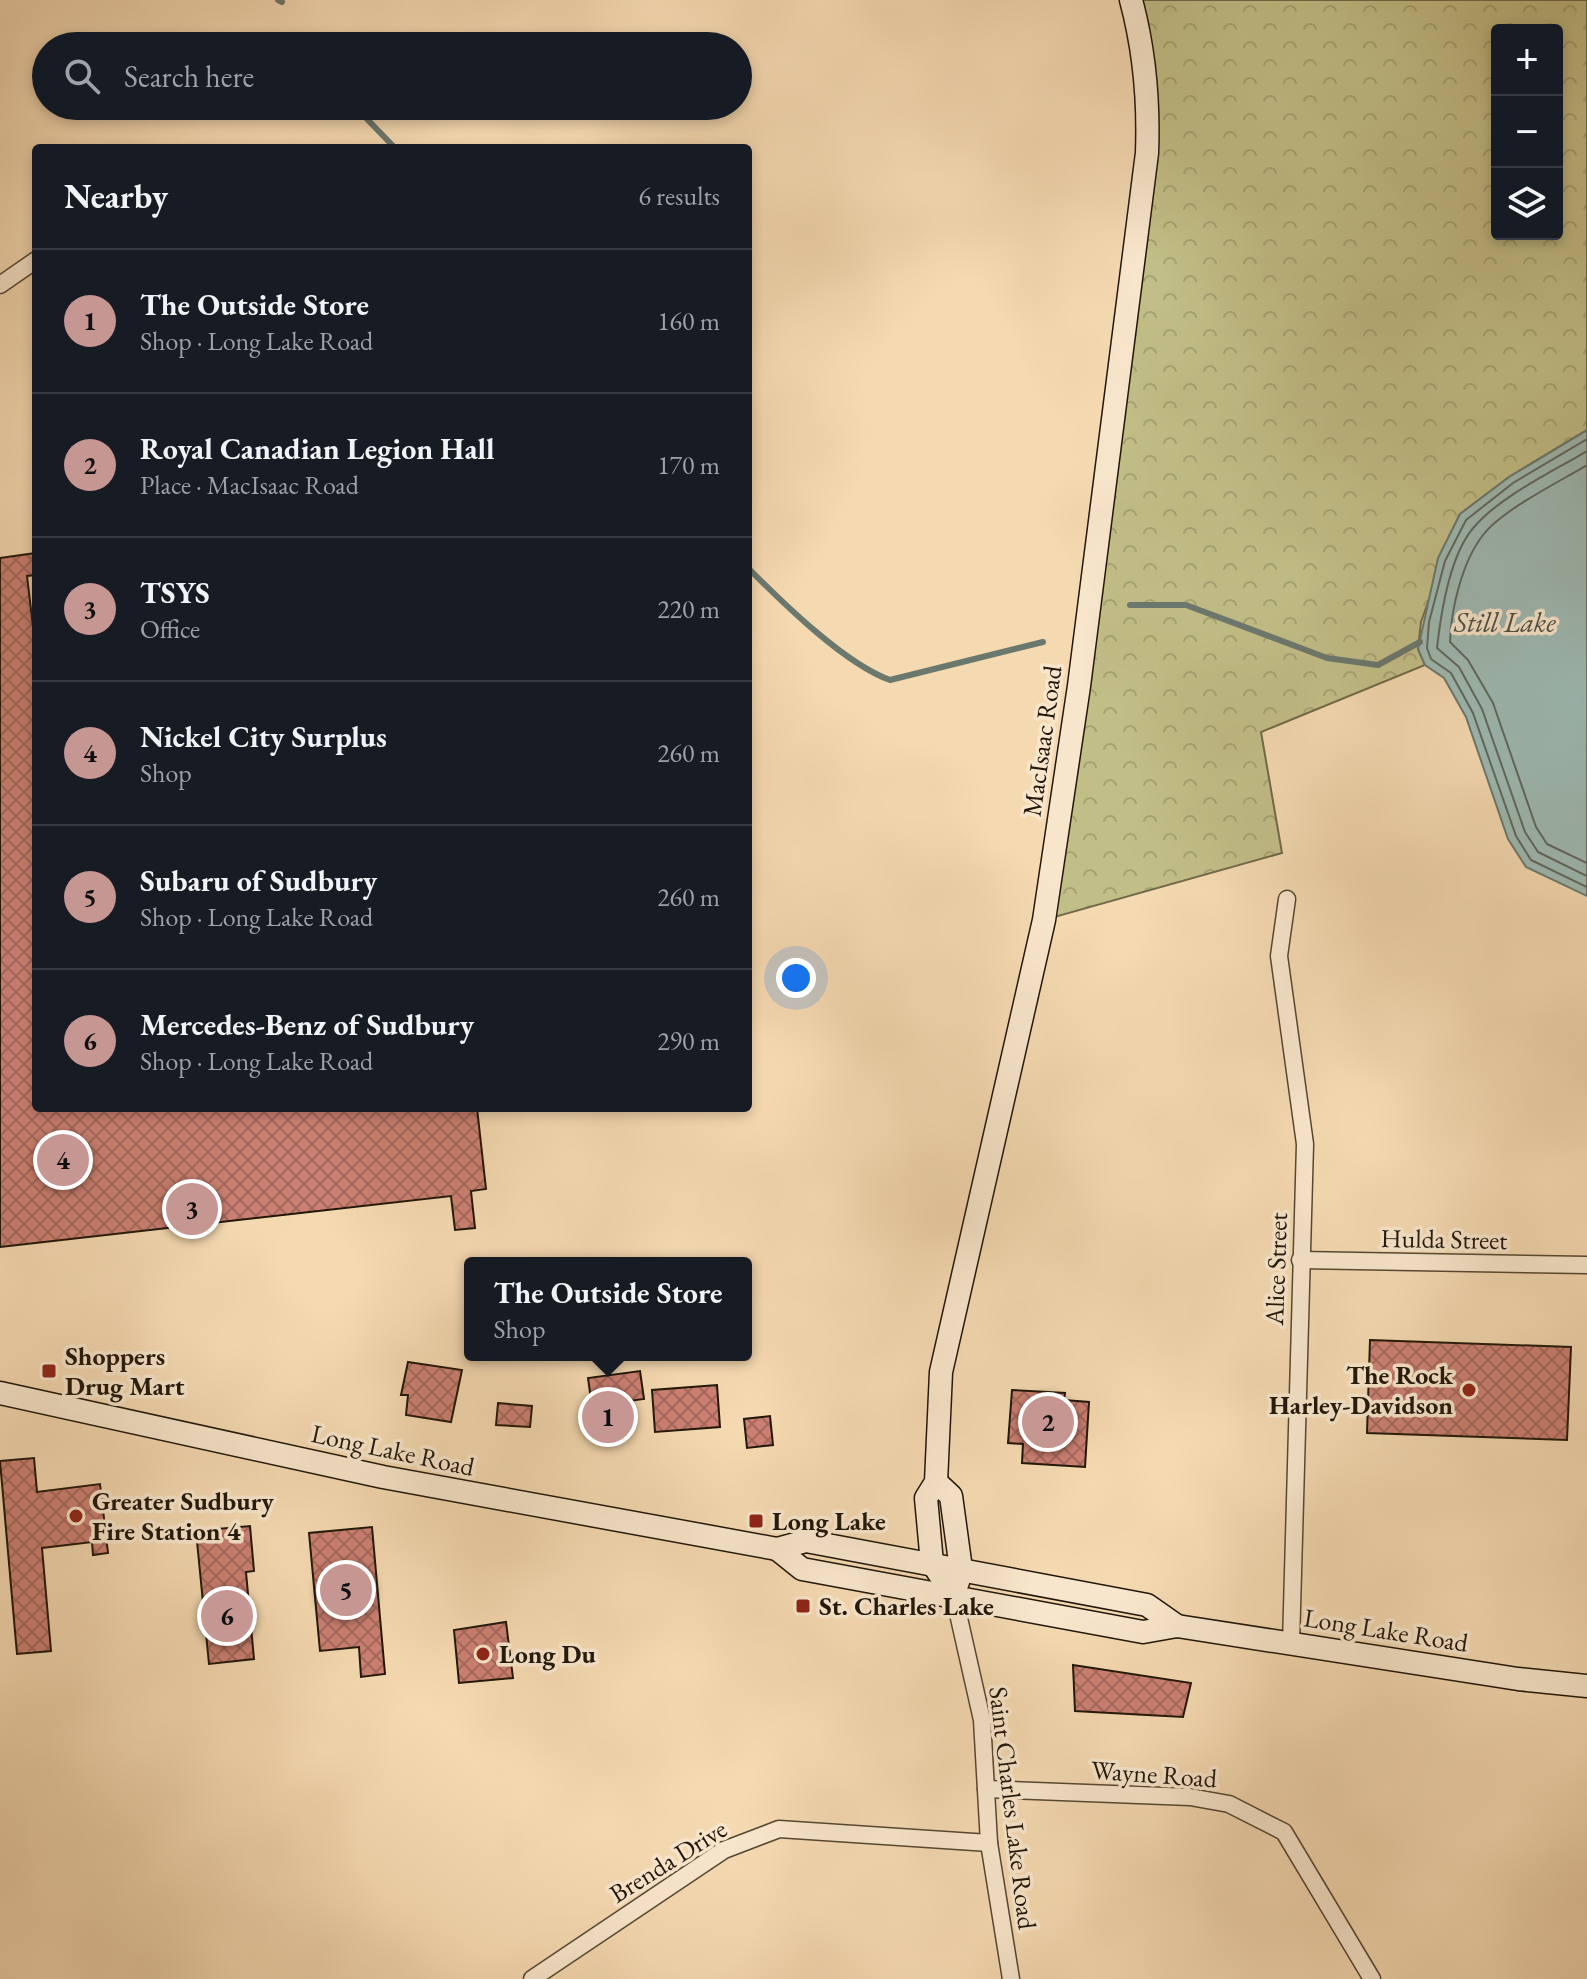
<!DOCTYPE html>
<meta charset="utf-8">
<style>
body{margin:0;font-family:"EB Garamond",serif;background:#20242c;color:#f1f3f6}
.controls{position:absolute;right:24px;top:24px;display:grid;overflow:hidden;border-radius:8px;box-shadow:0 4px 12px #0003}
.controls button{width:72px;height:72px;display:grid;place-items:center;padding:0;border:0;border-bottom:2px solid #363941;background:#171b24;color:#f1f3f6;font:40px sans-serif}
.you{position:absolute;left:796px;top:978px;width:28px;height:28px;margin:-20px;border:6px solid #fff;border-radius:50%;background:#1a73e8;box-shadow:0 0 0 12px #1a73e833}
.badge{display:grid;place-items:center;width:52px;height:52px;border-radius:50%;background:#c59692;color:#111;font-size:26px;font-weight:700}
.pin{position:absolute;translate:-50% -50%;border:4px solid #fff;box-shadow:0 2px 8px #0006}
.popup{position:absolute;left:464px;top:1257px;width:288px;height:104px;box-sizing:border-box;display:grid;place-content:center;border-radius:8px;background:#171b24;filter:drop-shadow(0 2px 6px #0005);font-size:26px;white-space:nowrap;color:#9ea1a6}
.popup b{font-size:30px;color:#f1f3f6}
.popup::after{content:'';position:absolute;left:50%;top:100%;margin-left:-16px;border:16px solid transparent;border-top-color:#171b24}
.list{margin:0;padding:0;list-style:none}
h2{display:flex;justify-content:space-between;align-items:center;height:104px;margin:0;padding:0 32px;font-size:34px}
h2 small{font-size:26px;font-weight:400;color:#9ea1a6}
.list li{display:grid;grid-template-columns:52px 1fr auto;gap:24px;align-items:center;box-sizing:border-box;height:144px;padding:0 32px;border-top:2px solid #363941}
.list b{display:block;font-size:30px;white-space:nowrap}
.list p{margin:0;font-size:26px;white-space:nowrap;color:#9ea1a6}
.list em{font-size:26px;font-style:normal;color:#9ea1a6}
.icon{flex:none;width:44px;height:44px;fill:none;stroke:currentColor;stroke-width:2;stroke-linecap:round;stroke-linejoin:round}
.map{position:relative;flex:none;width:1587px;height:1979px;overflow:hidden}
.search{position:absolute;background:#171b24;box-shadow:0 4px 12px #0003;left:32px;top:32px;width:720px;height:88px;display:flex;align-items:center;gap:20px;box-sizing:border-box;padding:0 28px;border-radius:44px;color:#9ea1a6;font-size:30px}
.panel{position:absolute;background:#171b24;box-shadow:0 4px 12px #0003;left:32px;top:144px;width:720px;height:968px;border-radius:8px}
.map>svg:first-child{display:block}
.forest{fill:url(#forest-crowns);stroke:#716a48;stroke-width:2;fill-rule:evenodd}
.water{fill:#9db9b2;stroke:#6b786e;stroke-width:2}
.lines{fill:none;stroke-linecap:round;stroke-linejoin:round}
.shore{stroke:#5e685e;stroke-width:2}
.stream{stroke:#6b786e;stroke-width:6}
.building{fill:url(#building-cross-hatch);stroke:#201609;stroke-width:2}
.street-casing{stroke:#554733;stroke-width:19}
.secondary-casing{stroke:#201609;stroke-width:25}
.street{stroke:#f8e6cc;stroke-width:16}
.secondary{stroke:#f8e6cc;stroke-width:22}
.poi-dot{fill:#8f2418;stroke:#f8e6cc;stroke-width:3}
.labels{text-anchor:middle;stroke-width:7;stroke-linejoin:round;paint-order:stroke}
.street-label{font-size:26px;fill:#201609;stroke:#f8e6cc}
.poi-label{font-size:26px;font-weight:bold;fill:#201609;stroke:#f8e6cc;text-anchor:start}
.water-label{font-size:28px;font-style:italic;fill:#4c4f44;stroke:#f8e6cc}
</style>
<div class="map">
<svg width="1587" height="1979" viewBox="0 0 1587 1979">
<defs>
<pattern id="forest-crowns" width="20" height="18" patternUnits="userSpaceOnUse" patternTransform="scale(2)"><rect width="20" height="18" fill="#c2be87"/><path d="M2 6a3 3 0 1 1 6 0M12 15a3 3 0 1 1 6 0" fill="none" stroke="#a6a373"/></pattern>
<pattern id="building-cross-hatch" width="8" height="8" patternUnits="userSpaceOnUse" patternTransform="scale(2)"><rect width="8" height="8" fill="#cc8073"/><path d="M0 0l8 8M0 8l8-8" fill="none" stroke="#a5685d"/></pattern>
</defs>
<rect width="100%" height="100%" fill="#f5d9b1"/>
<filter id="stains"><feTurbulence type="fractalNoise" baseFrequency=".0025" numOctaves="4"/><feColorMatrix values="0 0 0 0 .2 0 0 0 0 .09 0 0 0 0 .02 0 0 0 .5 -.17"/></filter>
<radialGradient id="worn" r=".72"><stop offset=".6" stop-color="#630" stop-opacity="0"/><stop offset="1" stop-color="#630" stop-opacity=".3"/></radialGradient>
<path class="forest" d="M1131,0H1587V430L1509,477L1459,515L1421,622L1418,649L1425,665L1261,732L1282,853L1044,920L1147,153ZM1497,30H1557V234H1497Z"/>
<path class="water" d="M1587,430V896L1526,867L1508,839L1466,717L1444,678L1425,665L1418,649L1438,558L1460,514L1509,477Z"/>
<g class="lines">
<g class="shore">
<path d="M1587,439L1513,483L1466,520L1445,561L1429,622L1427,648L1431,659L1451,673L1473,713L1516,836L1531,860L1587,887"/>
<path d="M1587,451C1552,472 1501,496 1475,526C1450,553 1441,612 1437,648L1459,667L1482,709L1525,832L1538,852L1587,876"/>
<path d="M1587,465C1559,482 1502,510 1483,535C1462,562 1451,609 1450,642L1468,660L1493,703L1536,827L1547,844L1587,863"/>
</g>
<g class="stream">
<path d="M278,0L282,2"/>
<path d="M364,106L365,117L395,148"/>
<path d="M748,568C783,603 845,664 890,680L1043,642"/>
<path d="M1130,605H1186L1327,658L1378,665L1420,642"/>
</g>
</g>
<g class="building">
<path d="M36,553V575L27,576L36,652V1108H477L486,1189L471,1191L475,1228L455,1230L451,1196L0,1247V558Z"/>
<path d="M1370,1340L1571,1347L1567,1440L1367,1433Z"/>
<path d="M408,1362L462,1370L451,1422L406,1415L408,1395H401Z"/>
<path d="M640,1371L644,1399L621,1402L625,1433L596,1436L588,1378Z"/>
<path d="M717,1385L720,1427L655,1432L652,1390Z"/>
<path d="M1012,1390L1065,1393L1064,1400L1089,1402L1085,1467L1022,1463L1023,1444L1008,1443Z"/>
<path d="M498,1403L532,1406L530,1427L496,1425Z"/>
<path d="M770,1416L773,1445L747,1448L744,1419Z"/>
<path d="M34,1458L37,1492L100,1484L108,1553L93,1555L92,1542L42,1548L51,1651L17,1654L0,1461Z"/>
<path d="M250,1526L254,1571L246,1572L254,1659L209,1664L196,1531Z"/>
<path d="M372,1527L385,1674L361,1677L359,1647L320,1651L309,1533Z"/>
<path d="M506,1622L513,1678L459,1683L454,1630Z"/>
<path d="M1073,1665L1191,1683L1183,1717L1075,1711Z"/>
</g>
<g class="lines">
<g class="street-casing">
<g id="street">
<path d="M0,285L36,260"/>
<path d="M1287,899L1279,956L1305,1144L1291,1644"/>
<path d="M1300,1260L1587,1265"/>
<path d="M954,1596L982,1720L989,1843L1011,1979"/>
<path d="M986,1789L1190,1797L1229,1804L1284,1832L1372,1979"/>
<path d="M532,1979L724,1850L779,1829L989,1843"/>
</g>
</g>
<g class="secondary-casing">
<g id="secondary">
<path d="M0,1393L383,1477L777,1549L806,1541L1147,1605L1177,1626"/>
<path d="M936,1482L951,1496L961,1569L958,1582"/>
<path d="M777,1549L802,1569L1143,1632L1177,1626L1518,1679L1587,1686"/>
<path d="M954,1596L932,1563L926,1498L936,1482L941,1372L1044,920L1079,686L1147,153C1149,100 1145,52 1131,0"/>
</g>
</g>
<use href="#street" class="street"/>
<use href="#secondary" class="secondary"/>
</g>
<g class="poi-dot">
<rect x="41" y="1363" width="16" height="16" rx="4"/>
<circle cx="1469" cy="1390" r="8"/>
<circle cx="76" cy="1516" r="8"/>
<rect x="748" y="1513" width="16" height="16" rx="4"/>
<rect x="795" y="1598" width="16" height="16" rx="4"/>
<circle cx="483" cy="1654" r="8"/>
</g>
<g class="labels">
<g class="street-label">
<text transform="translate(1042 741) rotate(-82)" y="9">MacIsaac Road</text>
<text transform="translate(1444 1239) rotate(1)" y="9">Hulda Street</text>
<text transform="translate(1276 1269) rotate(-88)" y="9">Alice Street</text>
<text transform="translate(393 1450) rotate(12)" y="9">Long Lake Road</text>
<text transform="translate(1386 1630) rotate(9)" y="9">Long Lake Road</text>
<text transform="translate(1154 1774) rotate(4)" y="9">Wayne Road</text>
<text transform="translate(1013 1808) rotate(83)" y="9">Saint Charles Lake Road</text>
<text transform="translate(668 1861) rotate(-32)" y="9">Brenda Drive</text>
</g>
<g class="poi-label">
<text x="65" y="1365">Shoppers<tspan x="65" dy="30">Drug Mart</tspan></text>
<text x="1453" y="1384" text-anchor="end">The Rock<tspan x="1453" dy="30">Harley-Davidson</tspan></text>
<text x="92" y="1510">Greater Sudbury<tspan x="92" dy="30">Fire Station 4</tspan></text>
<text x="772" y="1530">Long Lake</text>
<text x="819" y="1615">St. Charles Lake</text>
<text x="499" y="1663">Long Du</text>
</g>
<g class="water-label">
<text x="1505" y="632">Still Lake</text>
</g>
</g>
<rect width="100%" height="100%" filter="url(#stains)"/>
<rect width="100%" height="100%" fill="url(#worn)"/>
</svg>
<div class="controls">
<button>+</button>
<button>−</button>
<button><svg class="icon" aria-label="layers" viewBox="0 0 24 24"><path d="M12 4l9 5-9 5-9-5zM3 14l9 5 9-5"/></svg></button>
</div>
<div class="you"></div>
<div class="pin badge" style="left:608px;top:1417px">1</div>
<div class="popup"><b>The Outside Store</b>Shop</div>
<div class="pin badge" style="left:1048px;top:1422px">2</div>
<div class="pin badge" style="left:192px;top:1209px">3</div>
<div class="pin badge" style="left:63px;top:1160px">4</div>
<div class="pin badge" style="left:346px;top:1590px">5</div>
<div class="pin badge" style="left:227px;top:1616px">6</div>
<div class="search"><svg class="icon" aria-label="search" viewBox="0 0 24 24"><circle cx="10" cy="10" r="6"/><path d="M15 15l6 6"/></svg>Search here</div>
<section class="panel">
<h2>Nearby<small>6 results</small></h2>
<ul class="list">
<li><span class="badge">1</span><div><b>The Outside Store</b><p>Shop · Long Lake Road</p></div><em>160 m</em></li>
<li><span class="badge">2</span><div><b>Royal Canadian Legion Hall</b><p>Place · MacIsaac Road</p></div><em>170 m</em></li>
<li><span class="badge">3</span><div><b>TSYS</b><p>Office</p></div><em>220 m</em></li>
<li><span class="badge">4</span><div><b>Nickel City Surplus</b><p>Shop</p></div><em>260 m</em></li>
<li><span class="badge">5</span><div><b>Subaru of Sudbury</b><p>Shop · Long Lake Road</p></div><em>260 m</em></li>
<li><span class="badge">6</span><div><b>Mercedes-Benz of Sudbury</b><p>Shop · Long Lake Road</p></div><em>290 m</em></li>
</ul>
</section>
</div>
